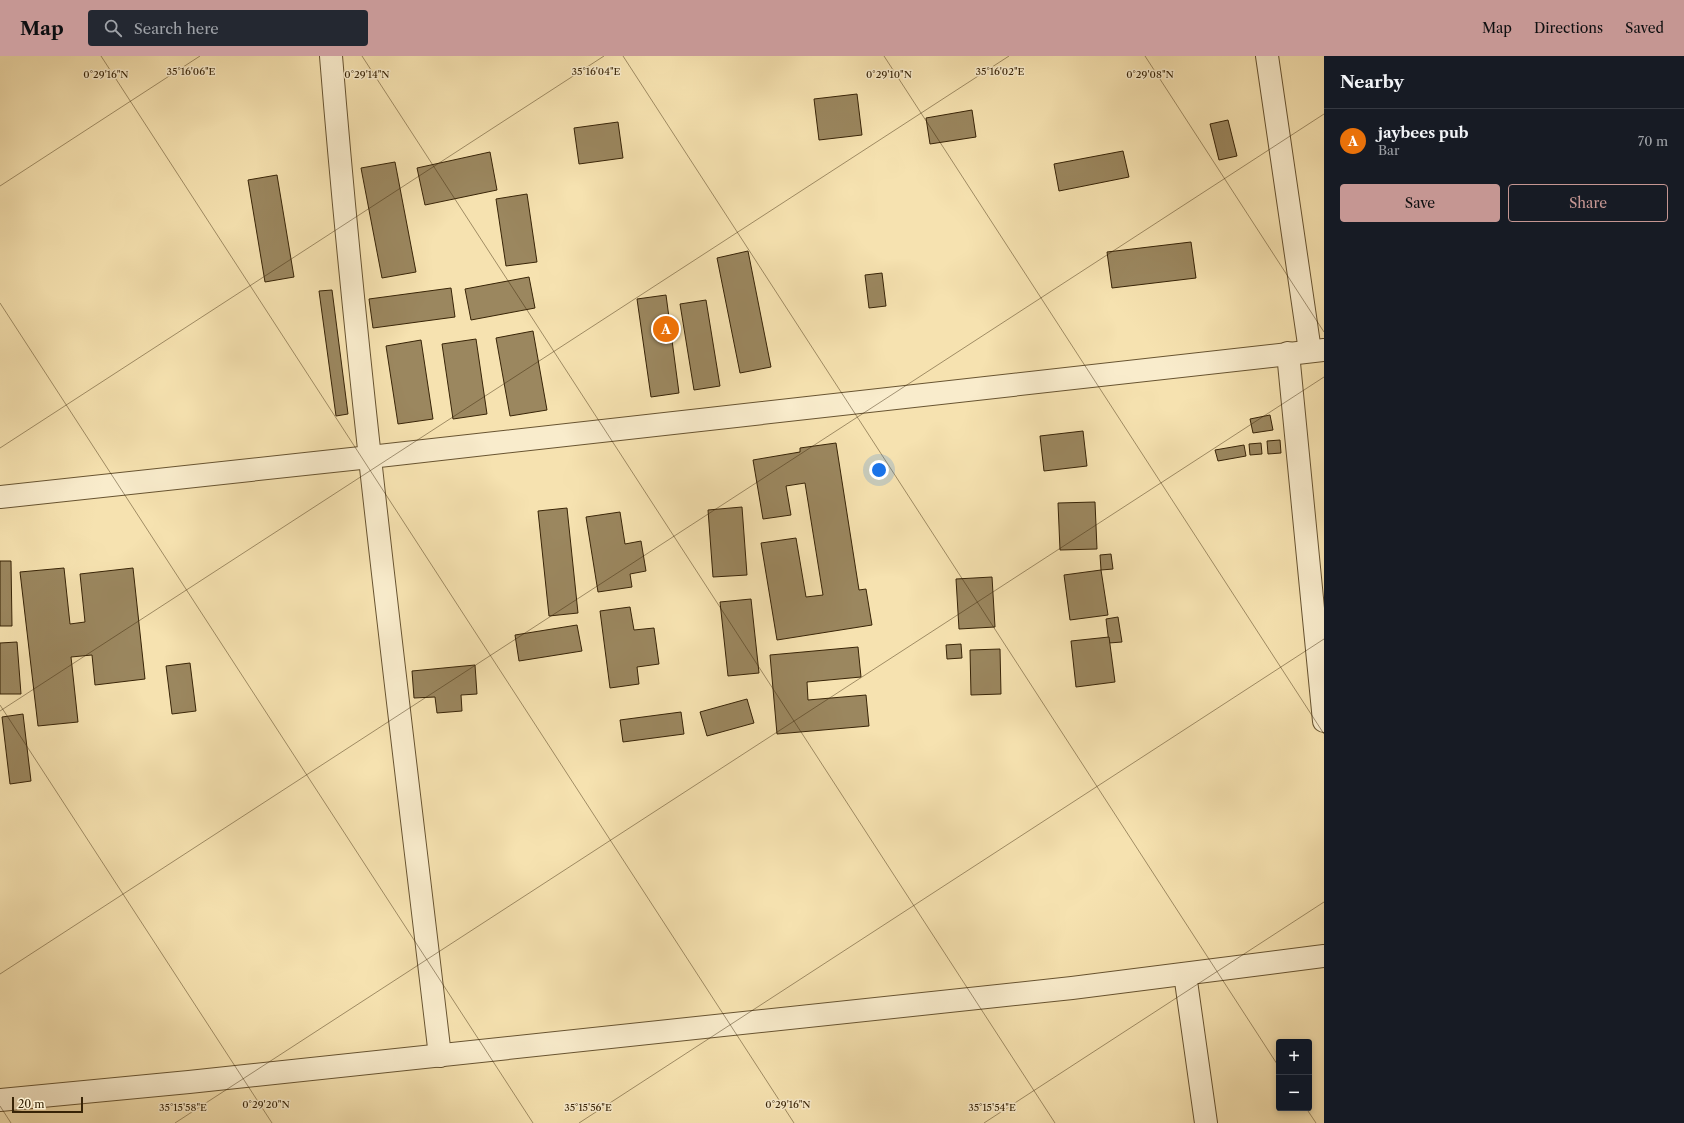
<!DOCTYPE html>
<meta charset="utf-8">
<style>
body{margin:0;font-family:"Libre Caslon Text",serif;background:#242831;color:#f1f3f6}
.controls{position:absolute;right:12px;bottom:12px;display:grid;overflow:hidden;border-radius:4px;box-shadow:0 2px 6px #0003}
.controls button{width:36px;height:36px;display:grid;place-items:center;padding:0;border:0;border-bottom:1px solid #363941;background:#171b24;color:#f1f3f6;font:20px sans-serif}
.scale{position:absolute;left:12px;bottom:10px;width:71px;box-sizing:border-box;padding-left:4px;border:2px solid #382407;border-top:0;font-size:11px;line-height:14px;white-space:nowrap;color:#382407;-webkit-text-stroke:3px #f9eccc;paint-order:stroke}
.you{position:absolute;left:879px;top:414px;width:14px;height:14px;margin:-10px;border:3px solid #fff;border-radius:50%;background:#1a73e8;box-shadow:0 0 0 6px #1a73e833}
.badge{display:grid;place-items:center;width:26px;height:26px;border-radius:50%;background:#c59692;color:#fff;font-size:13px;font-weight:700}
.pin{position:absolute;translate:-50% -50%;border:2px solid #fff;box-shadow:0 1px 4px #0006}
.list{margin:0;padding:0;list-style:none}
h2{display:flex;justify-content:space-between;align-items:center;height:52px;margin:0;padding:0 16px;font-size:17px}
h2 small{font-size:13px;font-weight:400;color:#9ea1a6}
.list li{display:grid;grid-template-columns:26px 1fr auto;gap:12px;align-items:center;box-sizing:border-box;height:64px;padding:0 16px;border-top:1px solid #363941}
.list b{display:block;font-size:15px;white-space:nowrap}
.list p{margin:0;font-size:13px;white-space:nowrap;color:#9ea1a6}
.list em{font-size:13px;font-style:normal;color:#9ea1a6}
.actions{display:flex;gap:8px;padding:12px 16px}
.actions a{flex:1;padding:9px 0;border:1px solid #c59692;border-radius:4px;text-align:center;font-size:14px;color:#c59692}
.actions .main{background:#c59692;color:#111}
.icon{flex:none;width:22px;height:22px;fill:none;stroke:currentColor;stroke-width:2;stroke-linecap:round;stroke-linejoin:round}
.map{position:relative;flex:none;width:1324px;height:1067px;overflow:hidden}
header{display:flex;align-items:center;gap:24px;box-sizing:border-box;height:56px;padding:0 20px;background:#c59692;color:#111}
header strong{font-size:19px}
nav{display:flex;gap:22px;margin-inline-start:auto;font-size:14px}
.search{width:280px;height:36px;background:#242831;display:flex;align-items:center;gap:10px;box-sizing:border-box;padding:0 14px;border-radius:4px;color:#9ea1a6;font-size:15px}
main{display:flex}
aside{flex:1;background:#171b24}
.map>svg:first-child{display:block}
.building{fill:#9b875f;stroke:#382407}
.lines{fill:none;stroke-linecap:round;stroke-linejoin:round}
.minor-casing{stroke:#685431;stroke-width:24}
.minor{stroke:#f9eccc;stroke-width:22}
.ticks{fill:none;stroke:#382407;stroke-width:1;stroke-opacity:0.45}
.ticks-label{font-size:10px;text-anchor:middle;fill:#382407;stroke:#f9eccc;stroke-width:3;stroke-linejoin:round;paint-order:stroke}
</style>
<header>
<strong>Map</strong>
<div class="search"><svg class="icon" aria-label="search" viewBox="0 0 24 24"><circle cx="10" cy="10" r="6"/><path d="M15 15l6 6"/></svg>Search here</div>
<nav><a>Map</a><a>Directions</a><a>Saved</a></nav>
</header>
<main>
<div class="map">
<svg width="1324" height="1067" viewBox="0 0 1324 1067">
<rect width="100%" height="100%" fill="#f6e2b0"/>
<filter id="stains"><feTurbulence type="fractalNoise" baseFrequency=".005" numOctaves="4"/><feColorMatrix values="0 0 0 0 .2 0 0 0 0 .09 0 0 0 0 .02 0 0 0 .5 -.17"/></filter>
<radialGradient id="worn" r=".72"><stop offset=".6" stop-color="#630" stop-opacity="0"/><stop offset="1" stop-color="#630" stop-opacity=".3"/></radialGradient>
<g class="building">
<path d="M857,38L862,79L819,84L814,43Z"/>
<path d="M972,54L976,81L930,88L926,62Z"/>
<path d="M1228,64L1237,100L1219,104L1210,68Z"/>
<path d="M618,66L623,102L579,108L574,72Z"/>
<path d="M1123,95L1129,121L1059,135L1054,108Z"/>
<path d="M490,96L497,134L425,149L417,112Z"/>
<path d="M395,106L416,216L382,222L361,112Z"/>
<path d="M277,119L294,221L265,226L248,124Z"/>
<path d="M527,138L537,206L506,210L496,143Z"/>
<path d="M1191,186L1196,222L1112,232L1107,196Z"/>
<path d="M748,195L771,311L740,317L717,202Z"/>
<path d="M882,217L886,250L869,252L865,219Z"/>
<path d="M529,221L535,252L471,264L465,233Z"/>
<path d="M451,232L455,261L373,272L369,243Z"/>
<path d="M332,234L348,358L336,360L319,235Z"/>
<path d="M666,239L679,337L651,341L637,243Z"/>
<path d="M706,244L720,330L694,334L680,248Z"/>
<path d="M533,275L547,354L510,360L496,282Z"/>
<path d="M476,283L487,358L453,363L442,288Z"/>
<path d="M421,284L433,363L398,368L386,290Z"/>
<path d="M1270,359L1273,374L1253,377L1250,363Z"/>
<path d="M1083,375L1087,410L1044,415L1040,380Z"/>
<path d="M1280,384L1281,397L1268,398L1267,385Z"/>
<path d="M836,387L859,534L866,533L872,569L777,584L761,487L796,482L806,541L823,539L805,427L786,430L791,459L763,463L753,404L800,396V392Z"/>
<path d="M1261,387L1262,398L1250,399L1249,388Z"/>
<path d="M1244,389L1246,400L1218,405L1215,394Z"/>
<path d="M1095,446L1097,493L1060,494L1058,447Z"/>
<path d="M742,451L747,519L713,521L708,454Z"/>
<path d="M567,452L578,557L549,560L538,455Z"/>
<path d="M620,456L625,488L641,485L646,515L630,518L632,531L598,536L586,461Z"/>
<path d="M1111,498L1113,513L1101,514L1100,499Z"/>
<path d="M0,505H11L12,570H0Z"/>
<path d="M64,512L70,568L85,566L80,518L133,512L145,623L95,629L92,599L71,601L78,666L38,670L20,516Z"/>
<path d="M1101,514L1108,559L1070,564L1064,519Z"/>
<path d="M992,521L995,571L959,573L956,523Z"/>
<path d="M751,543L759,617L728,620L720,546Z"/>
<path d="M630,551L634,574L654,572L659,608L637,611L639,628L610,632L600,555Z"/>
<path d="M1118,561L1122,586L1109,587L1106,563Z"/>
<path d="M577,569L582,595L519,605L515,579Z"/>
<path d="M1109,581L1115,626L1076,631L1071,585Z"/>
<path d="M17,586L21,638H0V587Z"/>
<path d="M961,588L962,602L947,603L946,589Z"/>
<path d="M858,591L861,621L807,626L808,644L866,639L869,670L777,678L770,599Z"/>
<path d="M1000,593L1001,638L971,639L970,594Z"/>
<path d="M190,607L196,655L172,658L166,610Z"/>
<path d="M475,609L477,638L461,639L462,655L437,657L435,641L414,642L412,615Z"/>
<path d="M747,643L754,667L707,680L700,656Z"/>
<path d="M681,656L684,678L623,686L620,664Z"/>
<path d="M23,658L31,725L10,728L2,661Z"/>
</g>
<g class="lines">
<g class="minor-casing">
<g id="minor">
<path d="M331,0C358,334 401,667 440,1000"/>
<path d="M1267,0L1310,295"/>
<path d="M1288,297L1324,665"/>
<path d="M0,441L370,401L1324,294"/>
<path d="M1185,918L1206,1067"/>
<path d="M0,1044L189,1026L1072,932L1324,900"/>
</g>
</g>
<use href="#minor" class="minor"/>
</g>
<path class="ticks" d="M101,0L794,1067M362,0L1055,1067M623,0L1279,1011M884,0L1324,678M1145,0L1324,276M0,130L200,0M0,247L533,1067M0,392L604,0M0,649L272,1067M0,655L1009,0M0,918L1324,58M0,1050L11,1067M1306,1052L1316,1067M175,1067L1324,321M579,1067L1324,583M984,1067L1324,846"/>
<g class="ticks-label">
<text x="191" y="19">35°16'06"E</text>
<text x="596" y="19">35°16'04"E</text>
<text x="1000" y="19">35°16'02"E</text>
<text x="106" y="22">0°29'16"N</text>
<text x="367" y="22">0°29'14"N</text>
<text x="889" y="22">0°29'10"N</text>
<text x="1150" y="22">0°29'08"N</text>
<text x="266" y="1052">0°29'20"N</text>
<text x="788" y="1052">0°29'16"N</text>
<text x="183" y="1055">35°15'58"E</text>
<text x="588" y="1055">35°15'56"E</text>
<text x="992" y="1055">35°15'54"E</text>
</g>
<rect width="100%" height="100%" filter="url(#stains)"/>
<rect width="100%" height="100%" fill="url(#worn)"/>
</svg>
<div class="controls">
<button>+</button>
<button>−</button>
</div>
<div class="scale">20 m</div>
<div class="you"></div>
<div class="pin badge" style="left:666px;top:273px;background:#e8710a">A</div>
</div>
<aside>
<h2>Nearby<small></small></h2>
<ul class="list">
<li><span class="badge" style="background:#e8710a">A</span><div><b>jaybees pub</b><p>Bar</p></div><em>70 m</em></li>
</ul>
<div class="actions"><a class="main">Save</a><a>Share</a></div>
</aside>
</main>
